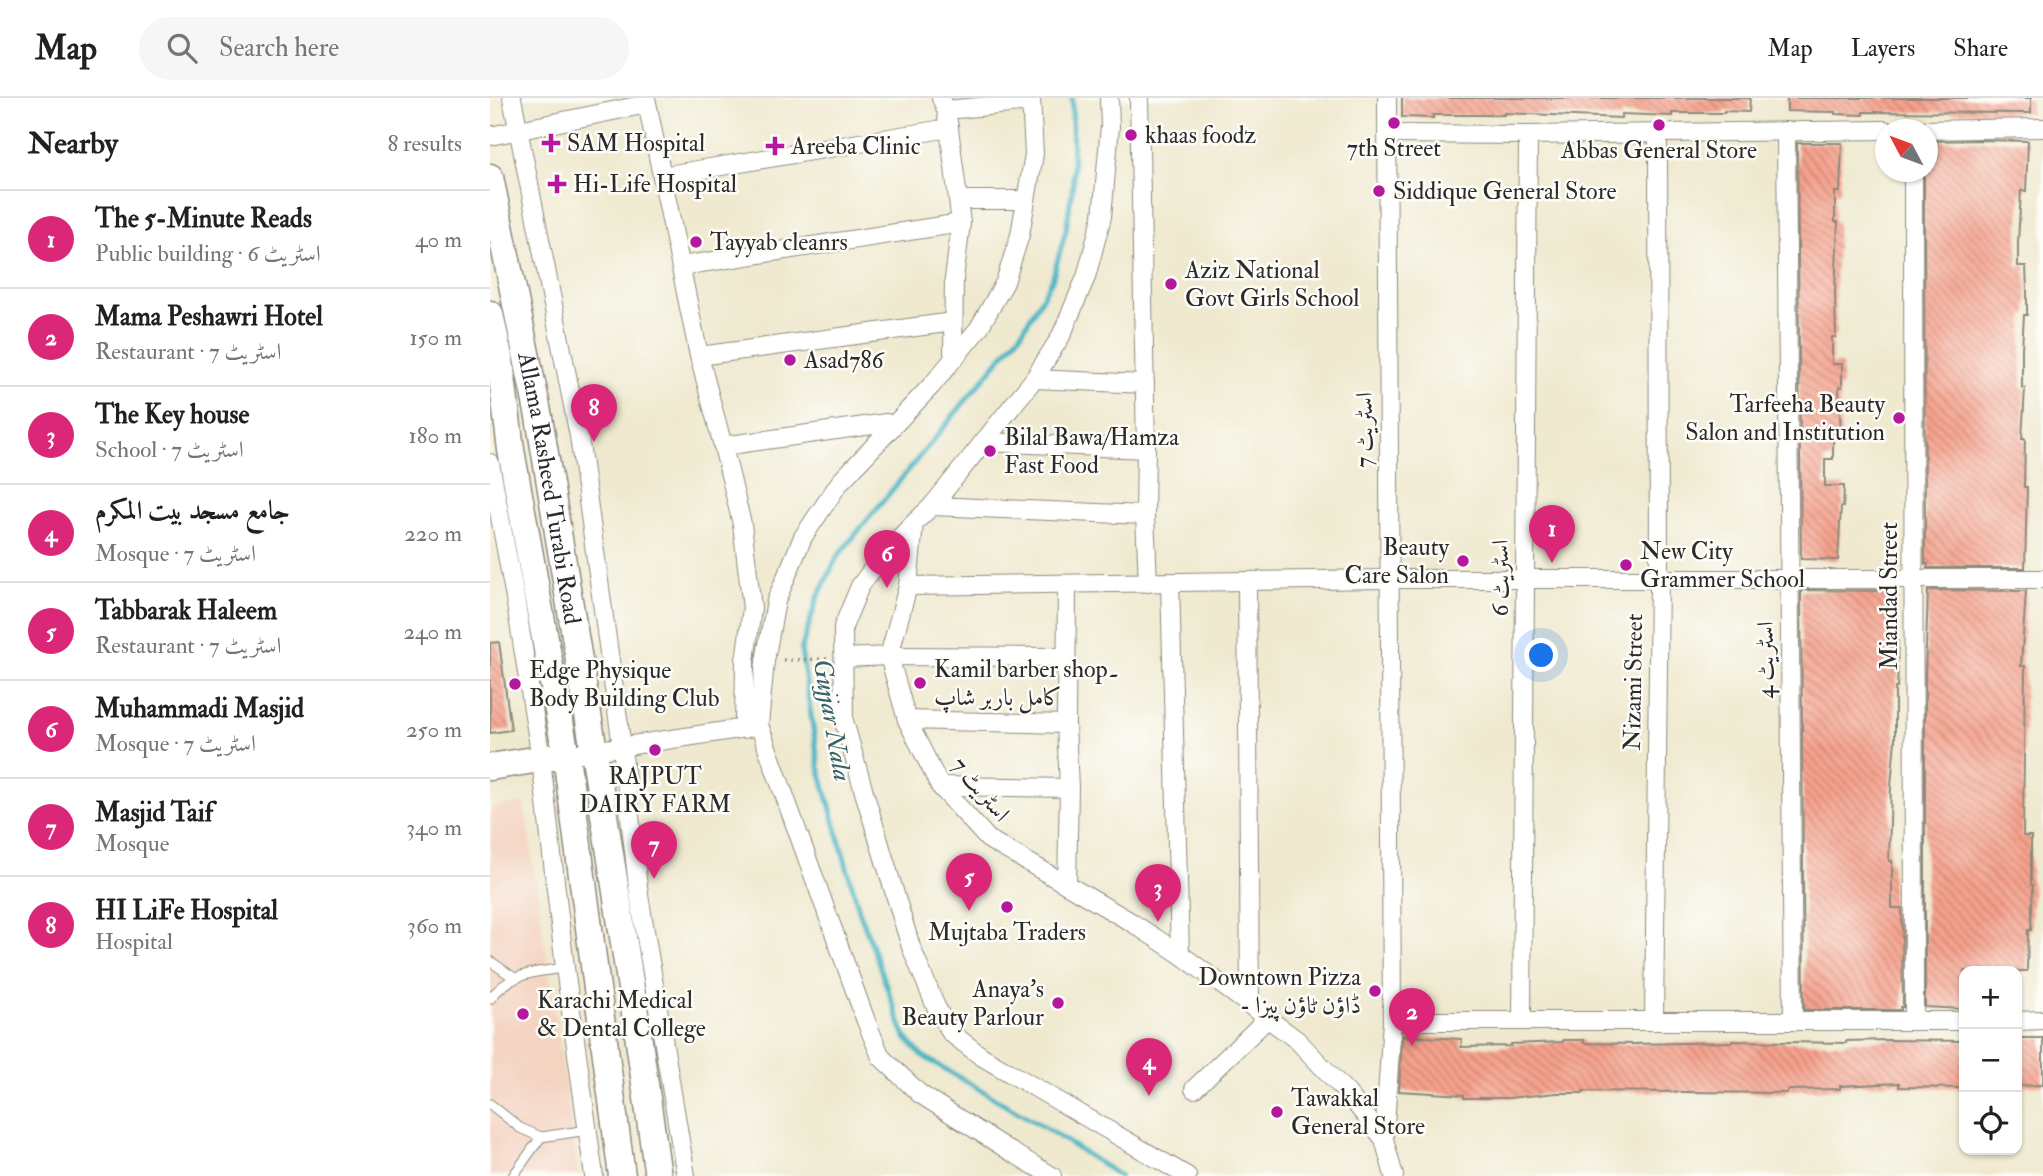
<!DOCTYPE html>
<meta charset="utf-8">
<style>
body{margin:0;font-family:"IM FELL Double Pica",Amiri,serif;background:#f6f6f6;color:#202124}
.controls{position:absolute;right:21px;bottom:21px;display:grid;overflow:hidden;border-radius:14px;box-shadow:0 2px 5px #0004}
.controls button{width:63px;height:63px;display:grid;place-items:center;padding:0;border:0;border-bottom:2px solid #e0e0e0;background:#fff;color:#202124;font:35px sans-serif}
.compass{position:absolute;left:1385px;top:21px;width:63px;height:63px;border-radius:50%;background:#fff;box-shadow:0 2px 5px #0004;rotate:311deg}
.you{position:absolute;left:1052px;top:558px;width:24px;height:24px;margin:-18px;border:5px solid #fff;border-radius:50%;background:#1a73e8;box-shadow:0 0 0 10px #1a73e833}
.badge{display:grid;place-items:center;width:46px;height:46px;border-radius:50%;background:#db2777;color:#fff;font-size:23px;font-weight:700}
.pin{position:absolute;translate:-50% -58px;filter:drop-shadow(0 2px 4px #0008)}
.pin::after{content:'';position:absolute;top:37px;width:24px;height:21px;background:inherit;clip-path:polygon(0 0,100% 0,50% 100%)}
.list{margin:0;padding:0;list-style:none}
h2{display:flex;justify-content:space-between;align-items:center;height:91px;margin:0;padding:0 28px;font-size:30px}
h2 small{font-size:23px;font-weight:400;color:#757577}
.list li{display:grid;grid-template-columns:46px 1fr auto;gap:21px;align-items:center;box-sizing:border-box;height:98px;padding:0 28px;border-top:2px solid #e0e0e0}
.list b{display:block;font-size:26px;white-space:nowrap}
.list p{margin:0;font-size:23px;white-space:nowrap;color:#757577}
.list em{font-size:23px;font-style:normal;color:#757577}
.icon{flex:none;width:38px;height:38px;fill:none;stroke:currentColor;stroke-width:2;stroke-linecap:round;stroke-linejoin:round}
.map{position:relative;flex:none;width:1553px;height:1078px;overflow:hidden}
header{display:flex;align-items:center;gap:42px;box-sizing:border-box;height:98px;padding:0 35px;background:#fff;border-bottom:2px solid #e0e0e0}
header strong{font-size:33px}
nav{display:flex;gap:38px;margin-inline-start:auto;font-size:24px}
.search{width:490px;height:63px;background:#f6f6f6;display:flex;align-items:center;gap:18px;box-sizing:border-box;padding:0 24px;border-radius:38px;color:#757577;font-size:26px}
main{display:flex}
aside{flex:1;background:#fff}
.map>svg:first-child{display:block}
.built{fill:#f4d3c1}
.lines{fill:none;stroke-linecap:round;stroke-linejoin:round}
.stream{stroke:#49b5c5;stroke-width:5}
.building{fill:url(#building-back-hatch)}
.service-casing{stroke:#8d8a7d;stroke-width:11}
.minor-casing{stroke:#8d8a7d;stroke-width:20}
.secondary-casing{stroke:#8d8a7d;stroke-width:29}
.path{stroke:#8d8a7d;stroke-width:3.5;stroke-dasharray:2 5;stroke-linecap:butt}
.service{stroke:#fff;stroke-width:9}
.minor{stroke:#fff;stroke-width:18}
.secondary{stroke:#fff;stroke-width:26}
.poi-dot{fill:#b5179e;stroke:#fdfcf7;stroke-width:2.5}
.labels{text-anchor:middle;stroke-width:5;stroke-linejoin:round;paint-order:stroke}
.poi-label{font-size:24px;fill:#2b2b2b;stroke:#fdfcf7;text-anchor:start}
.street-label{font-size:24px;fill:#2b2b2b;stroke:#fdfcf7}
.water-label{font-size:26px;font-style:italic;fill:#376269;stroke:#fdfcf7}
</style>
<header>
<strong>Map</strong>
<div class="search"><svg class="icon" aria-label="search" viewBox="0 0 24 24"><circle cx="10" cy="10" r="6"/><path d="M15 15l6 6"/></svg>Search here</div>
<nav><a>Map</a><a>Layers</a><a>Share</a></nav>
</header>
<main>
<aside>
<h2>Nearby<small>8 results</small></h2>
<ul class="list">
<li><span class="badge">1</span><div><b>The 5-Minute Reads</b><p>Public building · اسٹریٹ 6</p></div><em>40 m</em></li>
<li><span class="badge">2</span><div><b>Mama Peshawri Hotel</b><p>Restaurant · اسٹریٹ 7</p></div><em>150 m</em></li>
<li><span class="badge">3</span><div><b>The Key house</b><p>School · اسٹریٹ 7</p></div><em>180 m</em></li>
<li><span class="badge">4</span><div><b>جامع مسجد بیت المکرم</b><p>Mosque · اسٹریٹ 7</p></div><em>220 m</em></li>
<li><span class="badge">5</span><div><b>Tabbarak Haleem</b><p>Restaurant · اسٹریٹ 7</p></div><em>240 m</em></li>
<li><span class="badge">6</span><div><b>Muhammadi Masjid</b><p>Mosque · اسٹریٹ 7</p></div><em>250 m</em></li>
<li><span class="badge">7</span><div><b>Masjid Taif</b><p>Mosque</p></div><em>340 m</em></li>
<li><span class="badge">8</span><div><b>HI LiFe Hospital</b><p>Hospital</p></div><em>360 m</em></li>
</ul>
</aside>
<div class="map">
<svg width="1553" height="1078" viewBox="0 0 1553 1078">
<defs>
<pattern id="building-back-hatch" width="6" height="6" patternUnits="userSpaceOnUse" patternTransform="scale(1.75)"><rect width="6" height="6" fill="#f6a28d"/><path d="M-1 5l2 2M0 0l6 6M5-1l2 2" fill="none" stroke="#c78473"/></pattern>
</defs>
<rect width="100%" height="100%" fill="#fdfcf7"/>
<filter id="ink" filterUnits="userSpaceOnUse"><feTurbulence type="fractalNoise" baseFrequency=".0143" numOctaves="2"/><feDisplacementMap in="SourceGraphic" scale="14" xChannelSelector="R" yChannelSelector="G"/><feConvolveMatrix kernelMatrix="1 2 1 2 8 2 1 2 1" color-interpolation-filters="sRGB"/></filter>
<filter id="wash" filterUnits="userSpaceOnUse"><feTurbulence type="fractalNoise" baseFrequency=".00686" numOctaves="4" result="noise"/><feDisplacementMap in="SourceGraphic" scale="28" xChannelSelector="R" yChannelSelector="G"/><feGaussianBlur stdDeviation="1.57" result="paint"/><feColorMatrix in="noise" values="0 0 0 0 0 0 0 0 0 0 0 0 0 0 0 0 0 1.4 0 .05"/><feComposite in="paint" operator="in"/></filter>
<g filter="url(#wash)">
<rect width="100%" height="100%" fill="#efe9cf"/>
<path class="built" d="M34,704L89,1078H0V710Z"/>
<g class="lines">
<path class="stream" d="M582,0L583,86L576,132L562,182L532,234L347,459L327,501L311,552L329,669L369,812L415,939L431,957L554,1029L630,1078"/>
</g>
<g id="blocks">
<g class="building">
<path d="M912,0H1260L1259,14L1234,13V15H1182V18L1132,16L1131,20L1014,15V17H943V20L912,19Z"/>
<path d="M1297,0H1541V15L1373,14V17L1345,16V14L1297,13Z"/>
<path d="M1488,42L1538,43L1536,93H1531L1528,144V168H1536L1537,192V217H1534L1532,250V290H1535L1532,341H1535L1534,389H1537L1535,470H1437L1438,466H1435L1434,74H1438V43Z"/>
<path d="M1307,45H1352L1350,94H1345V124H1348L1345,194L1346,239H1342V266H1352V289H1349L1351,339H1343V361H1335V388H1354L1353,409H1351L1348,462L1311,461Z"/>
<path d="M1311,492L1407,493L1405,543H1408L1407,569L1408,570L1407,590H1405V642L1401,688L1399,763H1402V810H1412L1413,909H1411V912H1314Z"/>
<path d="M1438,492L1536,493L1531,568H1535L1533,738H1541V787H1543L1541,832H1538L1537,873H1474L1473,911L1435,909V578Z"/>
<path d="M9,544L21,632L0,635V545Z"/>
<path d="M912,938L972,941L971,949L1021,948V946L1073,944V942H1094V945L1143,946L1242,944V943L1356,945V943L1398,942L1474,943L1472,990L1409,989V985L1350,988V991L1297,992V995L1093,993V995H1066L1019,1000H974V997L909,993Z"/>
<path d="M1527,940H1553V987L1527,988Z"/>
</g>
</g>
</g>
<g filter="url(#ink)">
<use href="#blocks" fill-opacity="0" stroke="#8d8a7d" stroke-width="2"/>
<g class="lines">
<g class="service-casing">
<g id="service">
<path d="M0,863L23,879"/>
<path d="M0,901C20,875 44,874 75,870"/>
<path d="M0,1006L30,1030L51,1039"/>
<path d="M23,1078L51,1039L98,1032"/>
</g>
</g>
<g class="minor-casing">
<g id="minor">
<path d="M22,0L89,338L132,649L149,797L196,1078"/>
<path d="M156,0L209,258L233,348L252,426L262,510L255,563L254,631"/>
<path d="M451,0L456,12L459,30L471,125L464,181L463,254L467,257"/>
<path d="M541,0L544,56L530,137L515,184L489,230L442,287L350,384L313,439L286,503L275,563L269,627L376,923L391,959L430,996L523,1055L562,1078"/>
<path d="M619,0L620,28L612,119L596,179L571,238L544,281L442,408L424,425L418,488L399,558L417,622L450,688L498,741L641,824L690,856L807,942L858,996L894,1041L904,1078"/>
<path d="M649,0L656,351L655,417L658,485"/>
<path d="M456,12L541,4"/>
<path d="M1429,32L1553,30"/>
<path d="M1296,33L1303,923"/>
<path d="M897,36L1038,37L1395,32"/>
<path d="M0,38L157,6"/>
<path d="M1423,74L1424,923"/>
<path d="M172,78L459,30"/>
<path d="M469,102H536"/>
<path d="M191,168L471,125"/>
<path d="M209,258L463,224"/>
<path d="M544,281L655,286"/>
<path d="M493,344L656,351"/>
<path d="M233,348L396,325L400,331"/>
<path d="M0,365L25,500L51,661L75,870L104,1078"/>
<path d="M442,408L655,417"/>
<path d="M424,425L394,456L370,488L353,529L354,623L374,694L421,849L446,909L461,935L491,958L697,1078"/>
<path d="M757,484L760,907"/>
<path d="M680,485L690,856"/>
<path d="M577,486L576,626L579,690L577,786"/>
<path d="M418,488L898,481H1553"/>
<path d="M354,560L399,558L576,559"/>
<path d="M417,622L576,626"/>
<path d="M76,657L262,629"/>
<path d="M450,688L579,690"/>
<path d="M902,923H1474"/>
<path d="M1032,923L1038,37"/>
<path d="M1164,923L1169,481L1168,35"/>
<path d="M1527,923L1553,922"/>
<path d="M704,991L778,920"/>
<path d="M894,1041L902,923L897,0"/>
</g>
</g>
<g class="secondary-casing">
<g id="secondary">
<path id="s1" d="M0,79L49,319L104,653L146,922L168,1078"/>
<path d="M0,216L10,263L21,352L76,657L132,1078"/>
<path d="M0,669L76,657"/>
</g>
</g>
<path class="path" d="M293,562L337,561"/>
<use href="#service" class="service"/>
<use href="#minor" class="minor"/>
<use href="#secondary" class="secondary"/>
</g>
</g>
<g class="poi-dot">
<circle cx="904" cy="25" r="7"/>
<circle cx="1169" cy="27" r="7"/>
<circle cx="641" cy="37" r="7"/>
<path d="M57.5 34.5h7v7h7v7h-7v7h-7v-7h-7v-7h7z"/>
<path d="M281.5 37.5h7v7h7v7h-7v7h-7v-7h-7v-7h7z"/>
<path d="M63.5 75.5h7v7h7v7h-7v7h-7v-7h-7v-7h7z"/>
<circle cx="889" cy="93" r="7"/>
<circle cx="206" cy="144" r="7"/>
<circle cx="681" cy="186" r="7"/>
<circle cx="300" cy="262" r="7"/>
<circle cx="1409" cy="320" r="7"/>
<circle cx="500" cy="353" r="7"/>
<circle cx="973" cy="463" r="7"/>
<circle cx="1136" cy="467" r="7"/>
<circle cx="430" cy="585" r="7"/>
<circle cx="25" cy="586" r="7"/>
<circle cx="165" cy="652" r="7"/>
<circle cx="517" cy="809" r="7"/>
<circle cx="885" cy="893" r="7"/>
<circle cx="568" cy="905" r="7"/>
<circle cx="33" cy="916" r="7"/>
<circle cx="787" cy="1014" r="7"/>
</g>
<g class="labels">
<g class="poi-label">
<text x="655" y="45">khaas foodz</text>
<text x="77" y="53">SAM Hospital</text>
<text x="301" y="56">Areeba Clinic</text>
<text x="904" y="58" text-anchor="middle">7th Street</text>
<text x="1169" y="60" text-anchor="middle">Abbas General Store</text>
<text x="83" y="94">Hi-Life Hospital</text>
<text x="903" y="101">Siddique General Store</text>
<text x="220" y="152">Tayyab cleanrs</text>
<text x="695" y="180">Aziz National<tspan x="695" dy="28">Govt Girls School</tspan></text>
<text x="314" y="270">Asad786</text>
<text x="1395" y="314" text-anchor="end">Tarfeeha Beauty<tspan x="1395" dy="28">Salon and Institution</tspan></text>
<text x="514" y="347">Bilal Bawa/Hamza<tspan x="514" dy="28">Fast Food</tspan></text>
<text x="959" y="457" text-anchor="end">Beauty<tspan x="959" dy="28">Care Salon</tspan></text>
<text x="1150" y="461">New City<tspan x="1150" dy="28">Grammer School</tspan></text>
<text x="444" y="579">Kamil barber shop۔<tspan x="444" dy="28">کامل باربر شاپ</tspan></text>
<text x="39" y="580">Edge Physique<tspan x="39" dy="28">Body Building Club</tspan></text>
<text x="165" y="686" text-anchor="middle">RAJPUT<tspan x="165" dy="28">DAIRY FARM</tspan></text>
<text x="517" y="842" text-anchor="middle">Mujtaba Traders</text>
<text x="871" y="887" text-anchor="end">Downtown Pizza<tspan x="871" dy="28">- ڈاؤن ٹاؤن پیزا</tspan></text>
<text x="554" y="899" text-anchor="end">Anaya's<tspan x="554" dy="28">Beauty Parlour</tspan></text>
<text x="47" y="910">Karachi Medical<tspan x="47" dy="28">&amp; Dental College</tspan></text>
<text x="801" y="1008">Tawakkal<tspan x="801" dy="28">General Store</tspan></text>
</g>
<g class="street-label">
<text transform="translate(874 332) rotate(-90)" y="8">اسٹریٹ 7</text>
<text dy="8" stroke="none"><textPath href="#s1" startOffset="317">Allama Rasheed Turabi Road</textPath></text>
<text transform="translate(1010 480) rotate(-90)" y="8">اسٹریٹ 6</text>
<text transform="translate(1399 498) rotate(-90)" y="8">Miandad Street</text>
<text transform="translate(1275 562) rotate(-90)" y="8">اسٹریٹ 4</text>
<text transform="translate(1143 584) rotate(-89)" y="8">Nizami Street</text>
<text transform="translate(491 691) rotate(50)" y="8">اسٹریٹ 7</text>
</g>
<g class="water-label">
<text transform="translate(343 622) rotate(80)" y="9">Gujjar Nala</text>
</g>
</g>
</svg>
<div class="controls">
<button>+</button>
<button>−</button>
<button><svg class="icon" aria-label="locate" viewBox="0 0 24 24"><circle cx="12" cy="12" r="6"/><path d="M12 2v4M12 18v4M2 12h4M18 12h4"/></svg></button>
</div>
<svg class="compass" viewBox="-18 -18 36 36"><path d="M0-13l5 13h-10z" fill="#e53935"/><path d="M0 13l5-13h-10z" fill="#757577"/></svg>
<div class="you"></div>
<div class="pin badge" style="left:1062px;top:465px">1</div>
<div class="pin badge" style="left:922px;top:948px">2</div>
<div class="pin badge" style="left:668px;top:824px">3</div>
<div class="pin badge" style="left:659px;top:998px">4</div>
<div class="pin badge" style="left:479px;top:813px">5</div>
<div class="pin badge" style="left:397px;top:490px">6</div>
<div class="pin badge" style="left:164px;top:781px">7</div>
<div class="pin badge" style="left:104px;top:344px">8</div>
</div>
</main>
